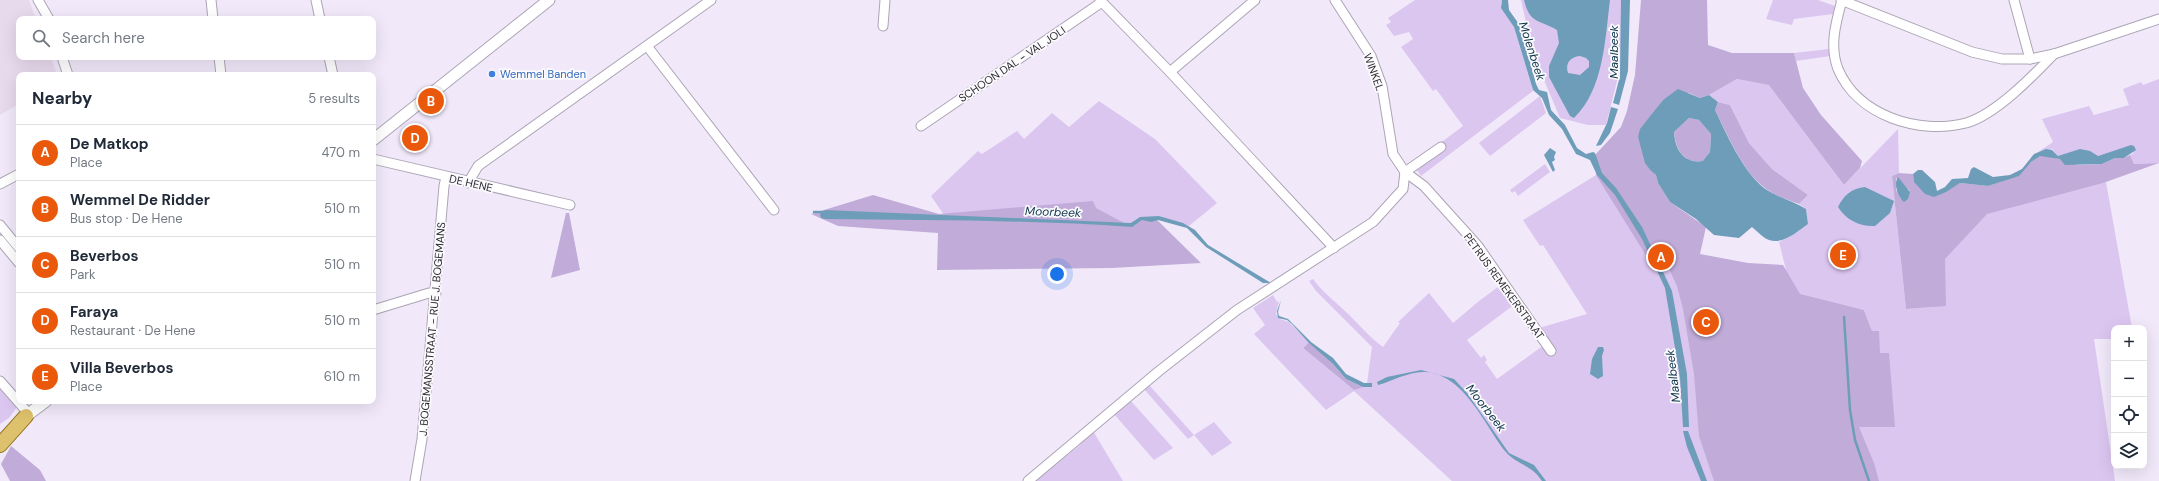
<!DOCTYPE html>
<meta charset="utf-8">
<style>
body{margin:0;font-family:"DM Sans",sans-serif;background:#f2f2f3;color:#1f2937}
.controls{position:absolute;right:12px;bottom:12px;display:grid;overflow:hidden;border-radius:8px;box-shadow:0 4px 16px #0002}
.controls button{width:36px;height:36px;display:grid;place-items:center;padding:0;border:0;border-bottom:1px solid #e0e1e3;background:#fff;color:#1f2937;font:20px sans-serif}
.you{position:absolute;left:1057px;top:274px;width:14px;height:14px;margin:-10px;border:3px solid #fff;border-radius:50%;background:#1a73e8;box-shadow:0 0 0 6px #1a73e833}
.badge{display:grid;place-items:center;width:26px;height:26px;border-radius:50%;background:#ea580c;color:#fff;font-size:13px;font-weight:700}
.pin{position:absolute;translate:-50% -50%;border:2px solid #fff;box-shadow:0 1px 4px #0006}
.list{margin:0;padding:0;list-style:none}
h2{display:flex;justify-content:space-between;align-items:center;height:52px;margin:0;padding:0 16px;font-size:17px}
h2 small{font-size:13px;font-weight:400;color:#747a83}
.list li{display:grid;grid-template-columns:26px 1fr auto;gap:12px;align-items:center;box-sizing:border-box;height:56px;padding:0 16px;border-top:1px solid #e0e1e3}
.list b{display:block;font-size:15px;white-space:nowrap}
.list p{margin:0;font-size:13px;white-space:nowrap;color:#747a83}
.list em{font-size:13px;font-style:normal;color:#747a83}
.icon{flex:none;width:22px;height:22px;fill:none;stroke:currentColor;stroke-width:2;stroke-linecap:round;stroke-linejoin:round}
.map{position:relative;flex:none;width:2159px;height:481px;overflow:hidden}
.search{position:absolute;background:#fff;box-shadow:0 4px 16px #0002;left:16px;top:16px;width:360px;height:44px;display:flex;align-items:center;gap:10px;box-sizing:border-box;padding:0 14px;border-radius:8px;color:#747a83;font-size:15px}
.panel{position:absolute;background:#fff;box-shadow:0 4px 16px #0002;left:16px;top:72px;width:360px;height:332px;border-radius:8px}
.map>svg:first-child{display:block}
.commercial{fill:#e8daed}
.green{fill:#dbc6f0;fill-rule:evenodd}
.forest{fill:#c1abd8;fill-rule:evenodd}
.water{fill:#6e9dba;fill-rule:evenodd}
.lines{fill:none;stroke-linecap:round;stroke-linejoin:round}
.stream{stroke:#6e9dba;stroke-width:2.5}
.minor-casing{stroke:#aca5b5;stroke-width:11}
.tertiary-casing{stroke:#aca5b5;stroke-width:13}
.primary-casing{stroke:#907017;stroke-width:16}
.minor{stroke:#fff;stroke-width:9}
.tertiary{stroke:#fff;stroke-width:11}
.primary{stroke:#ddc16c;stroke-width:14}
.shop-dot{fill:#3f7fe0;stroke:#fbfafd;stroke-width:1.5}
.labels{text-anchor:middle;stroke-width:3.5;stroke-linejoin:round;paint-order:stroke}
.street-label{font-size:11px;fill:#2b282e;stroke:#fbfafd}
.shop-label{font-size:11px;fill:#366cbe;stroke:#fbfafd;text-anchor:start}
.water-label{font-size:12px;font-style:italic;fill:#0d354b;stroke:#fbfafd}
</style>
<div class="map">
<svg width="2159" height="481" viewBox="0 0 2159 481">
<rect width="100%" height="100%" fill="#f1e9fa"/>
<path class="commercial" d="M0,0H29L36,19H19V57H51L57,75H19V104L0,115Z"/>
<g class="green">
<path d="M1415,0H1502L1501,5L1514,27L1533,91L1421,176L1416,169L1439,144L1463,126L1436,89L1433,91L1401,47L1413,39L1409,32L1394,36L1386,25L1391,22L1388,18Z"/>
<path d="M1521,0H1621V65L1606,125H1588L1560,118L1533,54Z"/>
<path d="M1773,0H1818L1835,6L1833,14L1794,19L1792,25L1766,19Z"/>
<path d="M1829,49L1830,56L1796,61L1794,53Z"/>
<path d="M1737,79L1770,85L1844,185L1898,129L1899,173L1892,176L1906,309L1932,307L1919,237L1964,219L2106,182L2132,328H2114V339H2094L2115,481H1452L1354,391L1326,410L1254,334L1265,325L1253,308L1273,295L1277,302L1279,301L1276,314L1280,319L1289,322L1309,342L1303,348L1354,390L1364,383H1367L1372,347L1316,291L1309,281L1313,279C1322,292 1335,301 1346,312C1359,324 1369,337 1383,347L1400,323L1398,322L1429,293L1453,323L1479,301L1502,284L1515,304L1467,340L1481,358L1484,355L1487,360L1485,362L1497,379L1544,345L1539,328L1587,314L1543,245L1540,246L1523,220L1596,175L1640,211L1667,264L1786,270L1779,242L1794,234L1808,224L1806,209L1799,204L1808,195L1772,169L1749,143L1730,105L1718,102L1709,95ZM1851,307L1864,310L1872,331Z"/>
<path d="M2159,79V163L2134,164L2130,155L2134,153L2126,147L2098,156H2058L2052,149L2038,152L2053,142L2042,119L2089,106L2094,115L2129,105L2123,89L2141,82L2143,85Z"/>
<path d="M1540,96L1546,113L1490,156L1479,143Z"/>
<path d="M1099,101L1155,139L1217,203L1189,226L1159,216L1131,223L944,215L931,196L978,151L982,154L1017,131L1024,139L1052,113L1069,127Z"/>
<path d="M1545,164L1550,172L1518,196L1515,191L1512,193L1510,190Z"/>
<path d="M1149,385L1194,435L1214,422L1232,443L1212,456L1194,435L1188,439L1144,389Z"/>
<path d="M0,388L17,407L9,418L0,424Z"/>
<path d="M1130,400L1173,448L1154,460L1114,414Z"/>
<path d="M1093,431L1123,481H1035L1079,446Z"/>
</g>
<g class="forest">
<path d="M1641,0H1707L1708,45L1732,53H1794L1803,88L1821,115L1862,161L1860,168L1844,185L1769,85L1737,79L1709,95L1700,98L1689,93L1663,100L1650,118L1638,137L1651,171L1656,175L1658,183L1670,202L1706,227L1700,254L1748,263L1783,265L1800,294L1864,310L1872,331H1879L1880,353H1889L1895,427H1859L1874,463L1879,481H1714L1699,436L1694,374L1683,309L1677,286L1663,256L1647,257L1596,175L1595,155L1621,127L1627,111L1635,75Z"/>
<path d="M1718,102L1730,105L1749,143L1772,169L1808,195L1799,204C1787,199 1775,196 1765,188C1743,172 1727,134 1715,110Z"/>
<path d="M1689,118L1699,120L1711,134L1710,152L1704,161C1684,164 1676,151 1674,132Z"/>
<path d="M2040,155L2060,159L2078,165L2102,164L2115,158H2124L2130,155L2134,164L2159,163L2103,183L1987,214L1945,259L1946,306L1906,309L1892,176L1899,173L1913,174L1914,181L1921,189L1942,193L1960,183L1988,186L2011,178ZM1896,178L1910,191L1901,199L1896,190Z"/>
<path d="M873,195L939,214L1093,201L1096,208L1126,224L1154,217L1201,263L1112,268L937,270L938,233L838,226L811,214Z"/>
<path d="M566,213H569L580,270L551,278Z"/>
<path d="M1309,342L1333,364L1346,379L1363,387L1354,390L1303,348Z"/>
<path d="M11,446L40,470L46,481H10L1,464Z"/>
</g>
<g class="water">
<path d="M1502,0H1508L1509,10L1521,27L1536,84L1539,90L1547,92L1551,110L1565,125L1577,148L1586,154L1593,152L1595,153L1602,173L1616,188L1642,227L1672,291L1687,374L1689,427H1683L1680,378L1665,288L1642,239L1615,195L1597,175L1590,160L1576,154L1562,129L1549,115L1542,98L1533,90L1514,27L1501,8Z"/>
<path d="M1524,0H1610C1605,39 1604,89 1574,118L1570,116L1549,77V66L1559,43L1557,30C1538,19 1530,24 1524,0ZM1580,56L1586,58L1589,61V67L1580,75L1568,73C1565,63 1570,57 1580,56Z"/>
<path d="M1621,0H1630L1628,71L1619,105L1613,103L1620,76Z"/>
<path d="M1678,89L1700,98L1709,95L1718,102L1715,110C1727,135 1742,170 1764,188C1777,197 1793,201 1806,209L1808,224C1798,231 1783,245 1769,240C1763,238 1757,231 1752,227L1739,238L1714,235L1696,219L1670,202L1658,183L1656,175L1651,171L1645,163L1638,137L1640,129L1663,100ZM1689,118L1699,120L1711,134L1710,152L1703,161C1684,164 1675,150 1674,132Z"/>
<path d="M1611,107L1618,109L1610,133L1601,145L1596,146L1607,123Z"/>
<path d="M2131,145L2134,146L2136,150L2124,158H2115L2102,164L2065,165L2060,159L2040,156L2031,162L2019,176L1988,186L1960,183L1946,192L1934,197L1925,194L1914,182L1913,174L1918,170H1922L1935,182L1937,191L1945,187L1952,179L1968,178L1971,169L1974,167L1993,177L2010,175L2022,169L2034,154L2046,149L2052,150L2058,156L2080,149L2090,151L2098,156Z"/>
<path d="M1550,148L1556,152L1554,157L1555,160L1552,162L1555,170L1553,172L1544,155Z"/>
<path d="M1898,177L1910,192L1908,199L1904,202C1898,197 1893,184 1898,177Z"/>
<path d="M1865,187L1894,201L1890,213L1875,226C1860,227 1846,220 1838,207C1843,196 1852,188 1865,187Z"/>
<path d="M825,210L1131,223L1140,217L1159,216L1183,223L1195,230L1208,245L1271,283H1263L1206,247L1187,228L1158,220L1151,222L1142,220L1132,227C1030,220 928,220 825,219L821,218L820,214Z"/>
<path d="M1281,300L1278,312L1279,316L1288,319L1311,342L1333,358L1346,374L1364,383H1372V387H1363L1346,379L1333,364L1308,342L1292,324L1287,320L1278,318L1277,311Z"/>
<path d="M1598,347H1603L1604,350L1602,356L1603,376L1598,379L1590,374L1592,359Z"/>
<path d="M1421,370L1454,379L1467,393L1509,453L1534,465L1546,481H1542C1531,464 1515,464 1505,451C1484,424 1464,374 1425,372C1410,371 1392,381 1378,385L1377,382L1387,377Z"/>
<path d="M1683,431H1688L1707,481H1701L1687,447Z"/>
</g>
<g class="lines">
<g class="stream">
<path d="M814,212H824"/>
<path d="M1844,317L1850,410L1855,440L1869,481"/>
</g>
<g class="minor-casing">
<g id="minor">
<path d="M38,0L49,19"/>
<path d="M211,0L213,19"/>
<path d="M316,0L320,19"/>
<path d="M1100,0L1170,72L1334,248"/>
<path d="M1335,0L1371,56L1382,86L1393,154L1405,172L1424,186L1478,246L1551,351"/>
<path d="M1841,0L1972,52L2002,59H2030L2054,54L2159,19"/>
<path d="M1842,0C1836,22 1829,46 1838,69C1858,116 1919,135 1966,123C1995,115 2033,76 2054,54"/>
<path d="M2014,0L2030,59"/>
<path d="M883,26L885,0"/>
<path d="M647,46L774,210"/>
<path d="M62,57L68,75"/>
<path d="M219,57L221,75"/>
<path d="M329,57L333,75"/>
<path d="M1170,72L1255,0"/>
<path d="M921,126L1102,2"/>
<path d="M373,159L570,205"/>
<path d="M1405,172L1441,147"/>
<path d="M468,183L478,166L711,0"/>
<path d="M0,184L19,174"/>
<path d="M0,225L19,248"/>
<path d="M0,240L19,263"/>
<path d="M373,310L429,293L436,294"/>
<path d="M0,381L29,414"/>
<path d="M415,481L422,439L444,186L446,177"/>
<path d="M1028,481L1159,371L1237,310L1373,222L1403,189L1405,172"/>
</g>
</g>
<g class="tertiary-casing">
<g id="tertiary">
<path d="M373,140L549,0"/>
<path d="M26,416L46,401"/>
</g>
</g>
<g class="primary-casing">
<path id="primary" d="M0,445L26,416"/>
</g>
<use href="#minor" class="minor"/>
<use href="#tertiary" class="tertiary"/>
<use href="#primary" class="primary"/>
</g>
<circle class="shop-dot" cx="492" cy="74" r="4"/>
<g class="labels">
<g class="street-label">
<text transform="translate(1012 64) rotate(-34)" y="4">SCHOON DAL - VAL JOLI</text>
<text transform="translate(1374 72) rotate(70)" y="4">WINKEL</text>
<text transform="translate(471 183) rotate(13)" y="4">DE HENE</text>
<text transform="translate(1504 286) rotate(54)" y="4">PETRUS REMEKERSTRAAT</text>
<text transform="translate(432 329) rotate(-85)" y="4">J. BOGEMANSSTRAAT - RUE J. BOGEMANS</text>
</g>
<g class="shop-label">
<text x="500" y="78">Wemmel Banden</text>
</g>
<g class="water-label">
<text transform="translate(1532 51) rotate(72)" y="4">Molenbeek</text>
<text transform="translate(1614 52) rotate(-90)" y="4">Maalbeek</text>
<text transform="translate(1053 212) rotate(2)" y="4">Moorbeek</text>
<text transform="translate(1673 376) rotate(-97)" y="4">Maalbeek</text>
<text transform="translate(1486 408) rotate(52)" y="4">Moorbeek</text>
</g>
</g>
</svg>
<div class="controls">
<button>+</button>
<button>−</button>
<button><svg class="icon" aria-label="locate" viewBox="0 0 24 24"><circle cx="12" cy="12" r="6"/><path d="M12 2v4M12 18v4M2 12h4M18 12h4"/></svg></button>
<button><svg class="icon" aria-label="layers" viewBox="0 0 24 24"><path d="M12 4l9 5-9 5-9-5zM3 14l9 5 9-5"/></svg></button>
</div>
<div class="you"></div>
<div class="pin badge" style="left:1661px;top:257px">A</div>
<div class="pin badge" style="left:431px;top:101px">B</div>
<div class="pin badge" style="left:1706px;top:322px">C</div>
<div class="pin badge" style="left:415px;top:138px">D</div>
<div class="pin badge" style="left:1843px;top:255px">E</div>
<div class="search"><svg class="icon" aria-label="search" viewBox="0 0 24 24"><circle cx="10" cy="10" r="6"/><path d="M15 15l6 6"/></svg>Search here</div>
<section class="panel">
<h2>Nearby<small>5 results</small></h2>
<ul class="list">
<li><span class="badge">A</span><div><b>De Matkop</b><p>Place</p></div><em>470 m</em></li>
<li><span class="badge">B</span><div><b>Wemmel De Ridder</b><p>Bus stop · De Hene</p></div><em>510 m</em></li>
<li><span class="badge">C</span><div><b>Beverbos</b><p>Park</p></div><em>510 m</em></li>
<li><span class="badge">D</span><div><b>Faraya</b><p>Restaurant · De Hene</p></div><em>510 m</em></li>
<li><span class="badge">E</span><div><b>Villa Beverbos</b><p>Place</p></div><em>610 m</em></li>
</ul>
</section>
</div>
